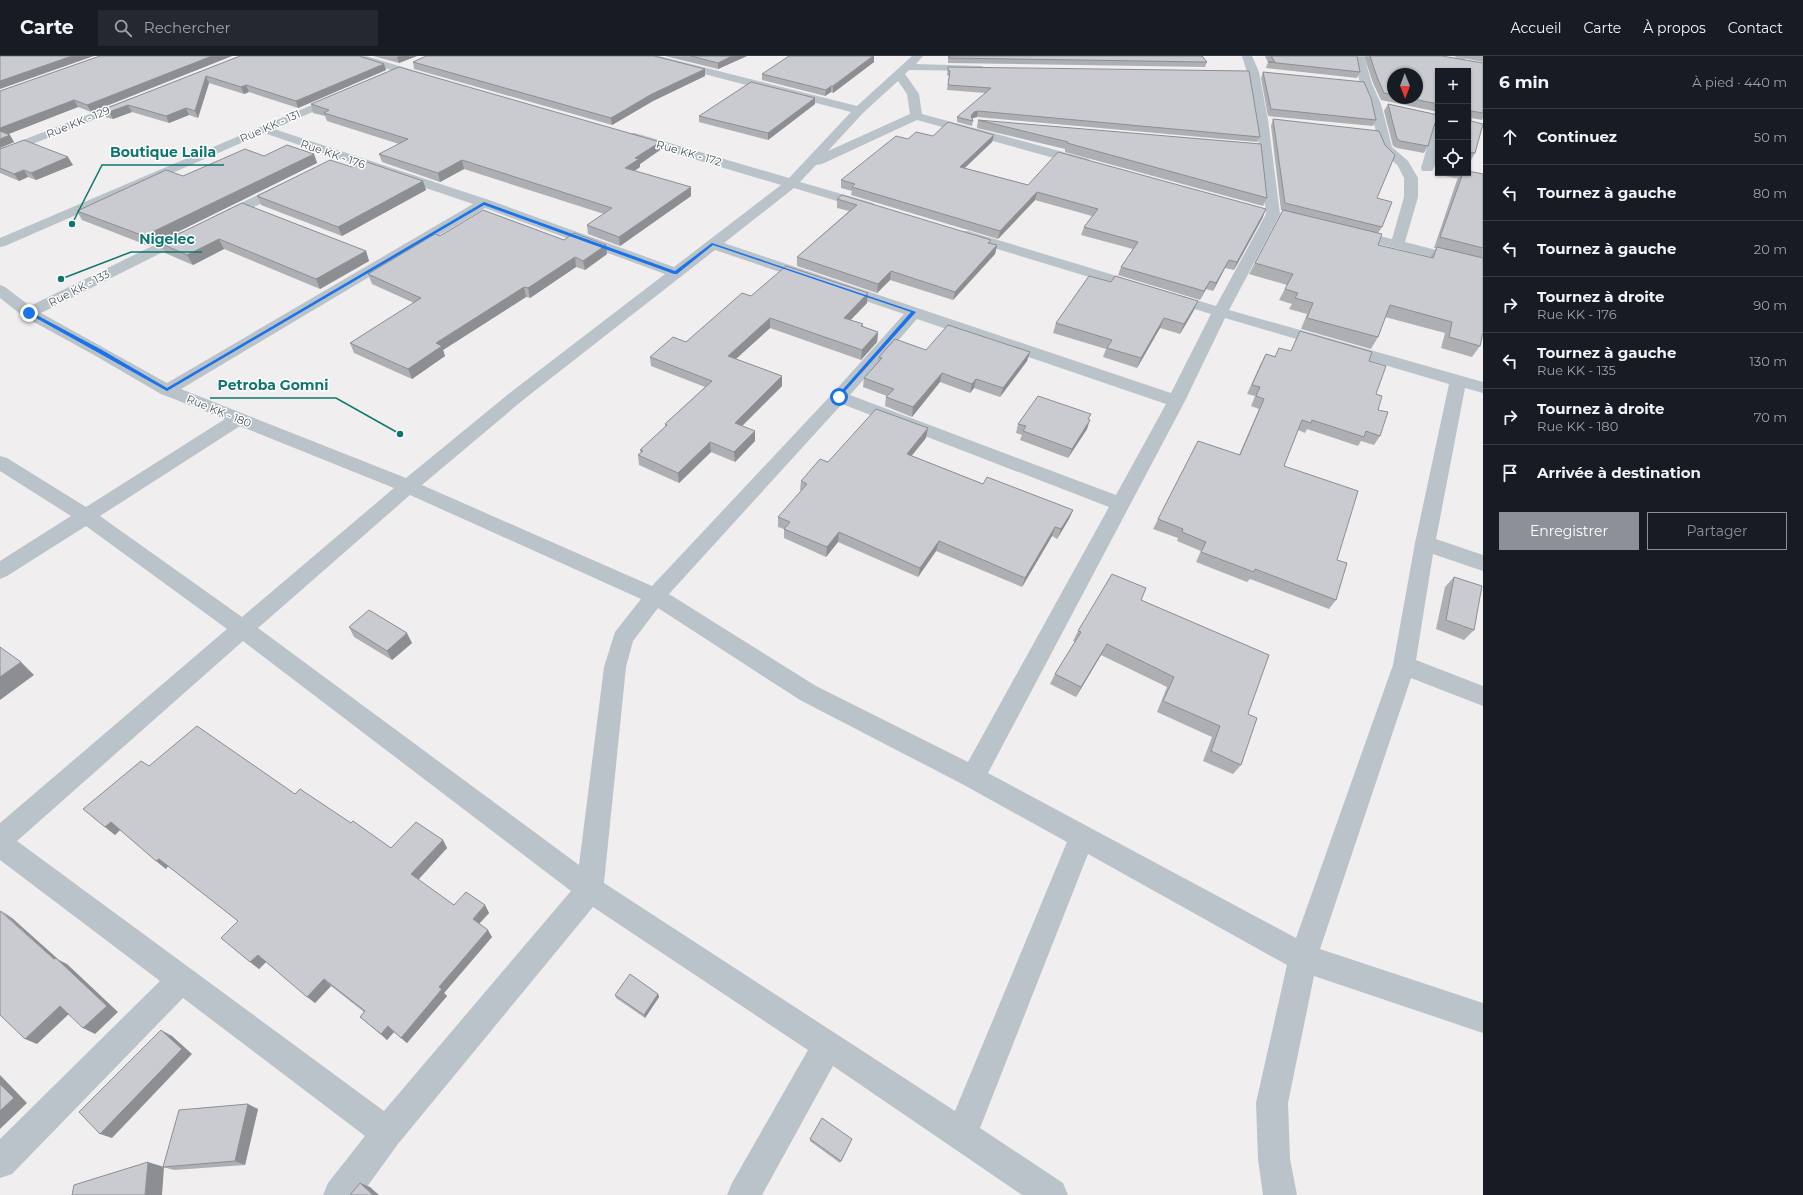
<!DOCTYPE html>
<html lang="fr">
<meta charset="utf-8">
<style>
body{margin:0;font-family:Montserrat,sans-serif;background:#242831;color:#f1f3f6}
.controls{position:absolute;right:12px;top:12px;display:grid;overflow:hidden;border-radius:0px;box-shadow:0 1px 3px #0004}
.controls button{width:36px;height:36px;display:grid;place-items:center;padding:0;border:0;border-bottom:1px solid #363941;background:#171b24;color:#f1f3f6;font:20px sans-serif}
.compass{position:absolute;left:1387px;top:12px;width:36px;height:36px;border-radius:50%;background:#171b24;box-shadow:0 1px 3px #0004;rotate:179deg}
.stop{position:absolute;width:12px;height:12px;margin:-9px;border:3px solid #1a73e8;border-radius:50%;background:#fff}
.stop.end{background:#1a73e8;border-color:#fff;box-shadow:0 1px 4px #0008}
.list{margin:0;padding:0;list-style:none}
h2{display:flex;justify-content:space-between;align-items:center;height:52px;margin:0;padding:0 16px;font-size:17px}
h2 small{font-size:13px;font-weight:400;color:#9ea1a6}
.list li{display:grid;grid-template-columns:26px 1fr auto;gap:12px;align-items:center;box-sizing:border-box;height:56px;padding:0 16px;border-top:1px solid #363941}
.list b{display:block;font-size:15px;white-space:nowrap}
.list p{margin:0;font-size:13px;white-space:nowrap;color:#9ea1a6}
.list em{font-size:13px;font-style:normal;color:#9ea1a6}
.actions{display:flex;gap:8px;padding:12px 16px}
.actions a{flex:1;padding:9px 0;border:1px solid #8c9099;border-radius:0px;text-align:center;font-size:14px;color:#8c9099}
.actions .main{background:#8c9099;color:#fff}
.icon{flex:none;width:22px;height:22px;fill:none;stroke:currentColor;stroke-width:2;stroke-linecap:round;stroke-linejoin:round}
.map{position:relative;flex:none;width:1483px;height:1139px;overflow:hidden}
header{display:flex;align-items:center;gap:24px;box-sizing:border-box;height:56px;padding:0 20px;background:#171b24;border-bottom:1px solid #363941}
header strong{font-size:19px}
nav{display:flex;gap:22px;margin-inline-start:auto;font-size:14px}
.search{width:280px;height:36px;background:#242831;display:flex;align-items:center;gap:10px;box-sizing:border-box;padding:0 14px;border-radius:0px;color:#9ea1a6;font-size:15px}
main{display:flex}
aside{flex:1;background:#171b24}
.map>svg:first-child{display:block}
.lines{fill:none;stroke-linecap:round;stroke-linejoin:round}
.minor{fill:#bac3c9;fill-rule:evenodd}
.wall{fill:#adafb3;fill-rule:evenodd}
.shaded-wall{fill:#8d8e92}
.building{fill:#c9cbd0;stroke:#8d8e92}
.route{fill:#1a73e8}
.labels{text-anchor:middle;stroke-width:3;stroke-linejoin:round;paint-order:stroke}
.far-street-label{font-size:11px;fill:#485259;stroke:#fff}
.leader{fill:none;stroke:#0f766e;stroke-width:1.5}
.callout-dot{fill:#0f766e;stroke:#fff;stroke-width:1.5}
.callout-label{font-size:14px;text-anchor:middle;font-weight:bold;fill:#0f766e;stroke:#fff;stroke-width:3;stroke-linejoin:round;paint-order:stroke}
</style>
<header>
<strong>Carte</strong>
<div class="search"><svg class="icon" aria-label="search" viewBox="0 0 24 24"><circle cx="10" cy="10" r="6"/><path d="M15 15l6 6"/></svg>Rechercher</div>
<nav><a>Accueil</a><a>Carte</a><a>À propos</a><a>Contact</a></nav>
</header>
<main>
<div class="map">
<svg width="1483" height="1139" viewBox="0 0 1483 1139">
<rect width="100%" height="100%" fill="#f0eeee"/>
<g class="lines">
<g class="minor">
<path d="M350,0H366L429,19L431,21L425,24L421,23L351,2Z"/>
<path d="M641,0H659L857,50L912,0H923L916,8L982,10L984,12L982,14L978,15L909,14L905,18L919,38L922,58L1089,103L1090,106L1089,109H1079L917,64L822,108L816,109L800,126L873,147L875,150L873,153H863L794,132L724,187L1171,337L1211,258L958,181L956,178L958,175H968L1216,250L1266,158L1256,64L1247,16L1242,0H1252L1259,16L1268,64L1280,158L1229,254L1483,326V337L1465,332L1436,483L1483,499V515L1433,498L1416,604L1483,630V650L1411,622L1320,893L1483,947V977L1314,920L1288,1047L1290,1103L1297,1139H1263L1258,1103L1256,1047L1287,909L1088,798L980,1072L1063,1127L1068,1139H1022L833,1010L762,1139H727L732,1127L808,994L593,851L398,1088L361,1139H323L328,1127L365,1080L183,942L12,1118L0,1122V1083L160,925L0,804V767L227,573L86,470L7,520L0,523V505L71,460L0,415V400L7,402L86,451L225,363L161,338L94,299L23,260L0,242V229L5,231L30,250L183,175H193L195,178L193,181L41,257L167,327L473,148L264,77L5,190L0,191V182L340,37L344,38L346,40L344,42L274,73L489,144L674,211L781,129L627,83L625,80L627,77H635L789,122L851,56L642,2ZM898,25L907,38L910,58L828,95L863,57ZM485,152L665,218L511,336L406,422L181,333ZM715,194L904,258L833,337L652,530L422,429L523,344ZM1225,262L1449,328L1415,487L1393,609L1296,882L988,717L1185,345ZM917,263L1166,348L1116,439L850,339ZM842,348L1109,451L968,706L816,630L669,538ZM240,370L394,432L242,561L100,460ZM410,439L641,543L615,576L604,611L579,809L258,572ZM658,552L800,644L964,729L1067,786L955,1055L604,827L626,611L633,585ZM243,585L571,835L384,1055L17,785Z"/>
<path d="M1354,0H1364L1372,28L1381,48L1392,91L1408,105L1418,122V141L1405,186L1483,206V214L1346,180L1344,177L1346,174L1351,173L1392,183L1404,141V122L1398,110L1380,92L1369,48L1360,28Z"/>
<path d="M1456,0H1466L1462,15H1450Z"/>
<path d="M131,42L135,43L137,45L135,47L0,101V93Z"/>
<path d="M1438,71C1438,85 1440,102 1432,115H1422L1421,112L1432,75L1434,72Z"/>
<path d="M1443,117H1468L1483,120V128L1445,120Z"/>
<path d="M285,126L290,127L292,130L290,133L226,165H216L214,162L216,159Z"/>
</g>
</g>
<g class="wall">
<path d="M100,0H232L91,56L78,51L8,78L14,86L0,92V35Z"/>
<path d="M240,0L384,8L386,14L298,52L249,36L244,38L209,27L198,62L189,59L169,67L132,56L113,63L105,61L102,54Z"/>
<path d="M373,0H417L399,7Z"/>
<path d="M665,0H747L718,13Z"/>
<path d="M948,0H1202L1207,6L1205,11L948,7Z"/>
<path d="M1265,0H1357L1360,16L1357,22L1266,12L1268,6Z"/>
<path d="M1364,0H1442L1483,7V62L1482,64L1471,62L1475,97L1471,104H1468V15H1438V56L1381,44L1373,27ZM1393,18L1417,42H1393Z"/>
<path d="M1453,0H1483V6Z"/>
<path d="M413,6L705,20L653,45L612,69L414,13Z"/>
<path d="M874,6L833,37L831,36L825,40L762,24V18Z"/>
<path d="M948,11L1260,81L1257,86L977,61L973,62H972L973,65L972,70L957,66V61L986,37L947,34L949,20L947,19Z"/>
<path d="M1263,16L1376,64L1373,70L1268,60L1261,22Z"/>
<path d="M311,48L660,86V94L640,108V111L634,115L691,140L620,190L588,178L587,169L604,158L464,113L440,126L382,106L379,98L399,88L327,65L325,60L313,57Z"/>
<path d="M815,48L768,84L699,66V60Z"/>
<path d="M1388,48L1438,59V70L1434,71L1428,90L1424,97L1397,92L1393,90L1384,55Z"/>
<path d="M1273,63L1377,142L1382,171L1378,177V189L1430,202L1436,192H1434L1457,124L1462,117L1483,118V277L1480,290L1472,301L1441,292L1445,277L1385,261L1378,281L1371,293L1301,273L1307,258L1289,253L1292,248L1279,244L1287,229L1249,218L1283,154H1281L1271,70Z"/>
<path d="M978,64L1261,88L1267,142L1263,150L1065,96V93L977,72Z"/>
<path d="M994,79L992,86L965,112L1028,129L1263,161L1234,214L1225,212L1213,235L1206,233L1200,244L1118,219L1121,211L1133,193L1081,179L1084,171L1092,160L1035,144L998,183L851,139L852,135L841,132V124L908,83L933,80Z"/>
<path d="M0,93L73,109L36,124L28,121L19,125L0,117Z"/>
<path d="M314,98L317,107L149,190L82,164L77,155L183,120L264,100Z"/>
<path d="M352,111L423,125L426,134L342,180L261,149L257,140Z"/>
<path d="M837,143L991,184L990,188L997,189L995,198L953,244L890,224L877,237L797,210V201L849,155L837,152Z"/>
<path d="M242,147L366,195L369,205L320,233L224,193L193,209L165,197L160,187Z"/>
<path d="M440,180L564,184L607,198L585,214L576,211L530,242L526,241L443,294L445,300L412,323L354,297L350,287L414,247L372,228L368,218Z"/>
<path d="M751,240L867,247L850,264L863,268V271L878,276L877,286L861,304L770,272L736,303L782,320V330L742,370L755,385L735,406L711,396L679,427L639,409L638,399L641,397L640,394L665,371V368L705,331L651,310L650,301L686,286Z"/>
<path d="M1194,254L1180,278L1160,272L1137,312L1103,301L1106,293L1053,277L1056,267Z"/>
<path d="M1300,275L1369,305L1376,338L1380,380L1374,389L1361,385L1358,390L1307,373L1305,377L1298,374L1284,410L1337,504L1336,544L1329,553L1250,523L1247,526L1196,506L1201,495L1177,485L1178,482L1153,473L1198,385L1239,399L1259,353L1251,350L1255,340L1247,338L1261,307L1266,298L1275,300L1291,295Z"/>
<path d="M926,294L1030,296L1027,305L1000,341L974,332L970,337L940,326L912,361L885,350L886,341L887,340L863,331L864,322L878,306L879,301Z"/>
<path d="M1089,363L1087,373L1068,402L1020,384L1022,379L1016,377L1018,368Z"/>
<path d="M926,382L911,400L983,428L1073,454L1069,463L1057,483L1052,480L1022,531L936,495L918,521L838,486L826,501L784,482V473L778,471V461L801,435L800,434L801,425L828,406Z"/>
<path d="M1454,521L1474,574L1464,584L1436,573L1445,531Z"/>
<path d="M1141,544L1248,658L1241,709L1233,718L1203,705L1212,681L1157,656L1167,631L1101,599L1076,641L1050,628L1055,618L1075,586L1073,585L1078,575Z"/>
<path d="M349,571L412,587L392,604L354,581Z"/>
<path d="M149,710L295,738L351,767L391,792L443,784L447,792L418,824L454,849H485L489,857L479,868L492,881L444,937L447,940L407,987L394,976L387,984L360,961L364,956L331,930L315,947L266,906L259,913L221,882L238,865L168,810L166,813L120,774L115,779L83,753Z"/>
<path d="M658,938L659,941L645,962L616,942L615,939Z"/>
<path d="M258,1053L245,1109L174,1114L163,1111Z"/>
<path d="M810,1083H852L840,1107L810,1085Z"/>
</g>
<g class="shaded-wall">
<path d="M72,0H94L0,33V25Z"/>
<path d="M212,0H232L91,56L87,49Z"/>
<path d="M399,0H417L399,7L397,1Z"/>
<path d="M732,0H747L718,13V7Z"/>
<path d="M873,0H874V6L833,37V30Z"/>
<path d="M384,8L386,14L298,52L296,45Z"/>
<path d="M705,13V20L653,45L612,69L611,62L652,38Z"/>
<path d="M206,20L209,27L198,62L195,55Z"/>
<path d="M246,29L249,36L244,38L241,31Z"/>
<path d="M831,30V36L825,40L826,34Z"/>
<path d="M815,42V48L768,84V77Z"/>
<path d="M74,44L78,51L1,81L0,79V72Z"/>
<path d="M128,49L132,56L113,63L109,56Z"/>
<path d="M186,52L189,59L169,67L166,60Z"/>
<path d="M978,55L977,61L973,62L971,64V60L974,56Z"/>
<path d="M1438,64V70L1434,71L1435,67Z"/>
<path d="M10,79L14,86L0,92V83Z"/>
<path d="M994,79L992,86L958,118L960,111Z"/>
<path d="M660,86V94L640,108V111L626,121L625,112L635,102Z"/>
<path d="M314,98L317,107L149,190L144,180Z"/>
<path d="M68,101L73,109L36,124L31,117Z"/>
<path d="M462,104L464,113L440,126L438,117Z"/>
<path d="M24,114L28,121L19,125L14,118Z"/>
<path d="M423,125L426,134L342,180L338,171Z"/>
<path d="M691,131V140L620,190L619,181Z"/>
<path d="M1037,136L1035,144L998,183L1000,175Z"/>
<path d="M1266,153L1263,161L1234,214L1237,206Z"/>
<path d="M219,183L224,193L193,209L187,199Z"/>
<path d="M606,189L607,198L585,214L583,205Z"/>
<path d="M997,189L995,198L953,244L955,236Z"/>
<path d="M366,195L369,205L320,233L316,223Z"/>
<path d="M575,201L576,211L530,242L528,232Z"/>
<path d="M1229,204L1225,212L1213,235L1216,227Z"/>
<path d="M891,215L890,224L877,237L878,228Z"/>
<path d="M1210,225L1206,233L1200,244L1204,235Z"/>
<path d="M524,231L526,241L443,294L445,300L412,323L408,313L436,287Z"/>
<path d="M868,237L867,247L843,272L844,262Z"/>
<path d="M1198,245L1194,254L1180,278L1184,268Z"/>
<path d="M770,262V272L728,310V300Z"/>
<path d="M1164,262L1160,272L1137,312L1141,302Z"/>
<path d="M878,276L877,286L861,304L862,294Z"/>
<path d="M1030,296L1027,305L1000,341L1003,332Z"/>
<path d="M942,317L940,326L912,361L913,351Z"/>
<path d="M782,320V330L735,377V367Z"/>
<path d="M976,323L974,332L970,337L972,328Z"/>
<path d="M1090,364L1087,373L1068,402L1072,393Z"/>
<path d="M928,372L926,382L905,408L907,398Z"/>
<path d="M755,375V385L735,406L734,396Z"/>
<path d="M710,386L711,396L679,427L678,417Z"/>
<path d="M1073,454L1069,463L1057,483L1061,473Z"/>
<path d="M1055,471L1052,480L1022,531L1025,522Z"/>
<path d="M839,476L838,486L826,501L827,491Z"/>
<path d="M939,485L936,495L918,521L920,512Z"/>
<path d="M407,577L412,587L392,604L387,595Z"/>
<path d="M1107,588L1101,599L1076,641L1081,631Z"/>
<path d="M21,606L34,619L0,644V621Z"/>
<path d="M111,766L120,774L115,779L105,771Z"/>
<path d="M443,784L447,792L416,826L411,818Z"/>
<path d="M159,803L168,810L166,813L156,805Z"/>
<path d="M485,849L489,857L477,870L473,863Z"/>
<path d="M0,854L12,862L59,904L67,908L118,956L95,978L83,972L54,903Z"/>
<path d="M488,874L492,881L444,937L447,940L407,987L401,982L439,931Z"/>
<path d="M258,899L266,906L259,913L250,906Z"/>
<path d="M324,923L331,930L315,947L307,941Z"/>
<path d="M658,938L659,941L645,962L644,959Z"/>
<path d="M60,950L71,956L37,988L25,983Z"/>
<path d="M388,970L394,976L387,984L381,978Z"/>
<path d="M161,974L172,980L192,998L112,1082L100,1078Z"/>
<path d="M0,1019L27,1047L0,1073Z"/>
<path d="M248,1048L258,1053L245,1109L235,1105Z"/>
<path d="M148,1106L164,1111L162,1139H145Z"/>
<path d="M360,1127L370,1131L379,1139H373Z"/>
</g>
<g class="building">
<path d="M0,0H72L0,25Z"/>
<path d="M100,0H212L87,49L74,44L0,72V35Z"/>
<path d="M240,0H359L384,8L296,45L246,29L241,31L206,20L195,55L186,52L166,60L128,49L109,56L102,54Z"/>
<path d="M426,0H654L705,13L652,38L611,62L413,6Z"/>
<path d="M691,0H732L718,7Z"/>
<path d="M789,0H873L833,30H831L826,34L762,18Z"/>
<path d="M949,0H1202L1207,6L949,2Z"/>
<path d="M1271,0H1357L1360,16L1268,6H1275Z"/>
<path d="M1370,0H1442L1483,7V57L1471,55V65L1483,68L1475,97L1468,96V15H1438V48L1409,42H1417V18H1393V39L1384,37L1377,21Z"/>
<path d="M399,11L660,86L635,102L639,103L625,112L691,131L619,181L587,169L612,152L462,104L438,117L379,98L408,83L324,57L329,54L311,48Z"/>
<path d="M948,11L1249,15L1260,81L978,55L974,56L971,60L973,65L957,61L991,32L948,29L950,15L948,14Z"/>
<path d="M1263,16L1364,26L1371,42L1376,64L1271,53Z"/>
<path d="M751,26L815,42L768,77L699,60Z"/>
<path d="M1388,48L1438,59V64L1435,67L1428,90L1400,85L1397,83Z"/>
<path d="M1273,63L1379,75L1385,89L1395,99L1377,142L1392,146L1382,171L1285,147Z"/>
<path d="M978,64L1261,88L1267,142L1067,87L1068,86Z"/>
<path d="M948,66L994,79L960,111L1028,129L1058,96L1266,153L1237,206L1229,204L1216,227L1210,225L1204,235L1121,211L1138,186L1084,171L1098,153L1037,136L1000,175L852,131L855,128L841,124L896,80L908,83L916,76L933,80Z"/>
<path d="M0,75L10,79L0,83Z"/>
<path d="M24,84L68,101L31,117L24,114L14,118L0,112V93Z"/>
<path d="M287,89L314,98L144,180L77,155L166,114L183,120L245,93L264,100Z"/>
<path d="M330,104L352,111L364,105L423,125L338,171L257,140Z"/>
<path d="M1468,115L1483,118V192L1440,181L1463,117H1468Z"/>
<path d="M842,139L991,184L988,187L997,189L955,236L891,215L878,228L797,201L857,149L837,143Z"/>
<path d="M242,147L366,195L316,223L219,183L187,199L160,187Z"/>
<path d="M483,154L564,184L574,177L606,189L583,205L575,201L528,232L524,231L436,287L442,290L408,313L350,287L421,242L368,218L435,178L440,180Z"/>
<path d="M1283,154L1382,178L1378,189L1433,202L1437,191L1483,202V277L1480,290L1449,281L1452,266L1390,249L1378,281L1307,262L1313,247L1295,242L1298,237L1285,233L1293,218L1255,207Z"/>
<path d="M786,210L868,237L844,262L863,268L861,270L878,276L862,294L770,262L728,300L782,320L735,367L755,375L734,396L710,386L678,417L638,399L643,395L640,394L667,369L665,368L712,325L650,301L673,281L686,286L742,237L751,240Z"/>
<path d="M1089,220L1111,226L1115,220L1198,245L1184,268L1164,262L1141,302L1107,292L1112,284L1056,267Z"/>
<path d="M948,269L1030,296L1003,332L976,323L972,328L942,317L913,351L886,341L894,333L864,322L882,302L879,301L895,283L926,294Z"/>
<path d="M1300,275L1372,296L1369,305L1386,310L1376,338L1382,340L1378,354L1388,356L1380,380L1366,375L1364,381L1312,364L1311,367L1302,364L1284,410L1358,435L1337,504L1347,507L1336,544L1255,513L1254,516L1201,496L1206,486L1182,476L1183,473L1158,463L1198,385L1240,399L1264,343L1256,340L1260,331L1252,329L1266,298L1275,301L1279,292L1291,295Z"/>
<path d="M1038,340L1091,358L1088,363L1090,364L1072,393L1023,375L1026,370L1018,368Z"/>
<path d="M876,353L928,372L907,398L983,428L987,421L1073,454L1061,473L1055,471L1025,522L939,485L920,512L839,476L827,491L784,473L790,466L778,461L807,428L801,425L820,403L828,406Z"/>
<path d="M1112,518L1146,532L1141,544L1269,599L1248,658L1257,662L1241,709L1211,695L1220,670L1163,645L1174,621L1107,588L1081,631L1055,618L1081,576L1078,575Z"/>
<path d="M1454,521L1482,530L1474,574L1446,564Z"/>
<path d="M369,554L407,577L387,595L349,571Z"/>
<path d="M0,591L21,606L0,621Z"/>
<path d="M197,670L295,738L300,733L351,767L353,765L391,792L416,766L443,784L411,818L454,849L466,836L485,849L473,863L488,874L439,931L442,933L401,982L388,970L381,978L360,961L365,955L324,923L307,941L258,899L250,906L221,882L238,865L159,803L156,805L111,766L105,771L83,753L141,705L149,710Z"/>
<path d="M0,855L54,903L56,902L107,950L83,972L60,950L25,983L0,959Z"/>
<path d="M630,918L658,938L644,959L615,939Z"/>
<path d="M161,974L182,993L100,1078L79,1056Z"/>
<path d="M0,1028L14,1042L0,1055Z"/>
<path d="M248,1048L235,1105L163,1111L179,1054Z"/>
<path d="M822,1062L852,1083L841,1105L810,1083Z"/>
<path d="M148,1106L145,1139H72L74,1129Z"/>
<path d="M360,1127L373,1139H350Z"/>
</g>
<path class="route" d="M484,146L675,215L712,187L916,256L839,342L837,340L911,256L713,189L677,218H674L484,149L167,335L27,257L31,256L102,294L167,332Z"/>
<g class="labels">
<g class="far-street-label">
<text transform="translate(78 66) rotate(-22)" y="4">Rue KK - 129</text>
<text transform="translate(270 70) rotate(-24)" y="4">Rue KK - 131</text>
<text transform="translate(689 97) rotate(16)" y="4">Rue KK - 172</text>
<text transform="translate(333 98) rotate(19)" y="4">Rue KK - 176</text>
<text transform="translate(79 232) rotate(-27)" y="4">Rue KK - 133</text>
<text transform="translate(219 355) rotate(22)" y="4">Rue KK - 180</text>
</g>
</g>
<path class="leader" d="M72 168L102 109H224M61 223L131 196H202M400 378L336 342H210"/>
<g class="callout-dot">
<circle cx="72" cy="168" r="4"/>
<circle cx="61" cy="223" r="4"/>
<circle cx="400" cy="378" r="4"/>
</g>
<g class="callout-label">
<text x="163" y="101">Boutique Laila</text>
<text x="167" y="188">Nigelec</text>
<text x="273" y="334">Petroba Gomni</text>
</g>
</svg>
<div class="controls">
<button>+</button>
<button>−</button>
<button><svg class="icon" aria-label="locate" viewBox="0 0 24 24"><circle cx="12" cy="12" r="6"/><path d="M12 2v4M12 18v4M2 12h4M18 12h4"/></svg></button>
</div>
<svg class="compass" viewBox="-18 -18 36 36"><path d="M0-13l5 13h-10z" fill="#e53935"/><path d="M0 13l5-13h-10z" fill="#9ea1a6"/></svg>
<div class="stop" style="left:839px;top:341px"></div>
<div class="stop end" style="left:29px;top:257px"></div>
</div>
<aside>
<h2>6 min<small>À pied · 440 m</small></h2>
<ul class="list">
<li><svg class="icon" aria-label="ahead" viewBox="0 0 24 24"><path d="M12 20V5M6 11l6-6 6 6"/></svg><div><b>Continuez</b></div><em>50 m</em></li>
<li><svg class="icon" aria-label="left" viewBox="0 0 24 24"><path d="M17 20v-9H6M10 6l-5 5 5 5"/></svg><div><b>Tournez à gauche</b></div><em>80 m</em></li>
<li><svg class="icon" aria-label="left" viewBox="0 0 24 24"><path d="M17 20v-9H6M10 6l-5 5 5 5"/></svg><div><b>Tournez à gauche</b></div><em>20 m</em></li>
<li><svg class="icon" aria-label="right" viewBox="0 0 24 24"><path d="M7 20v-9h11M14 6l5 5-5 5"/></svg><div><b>Tournez à droite</b><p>Rue KK - 176</p></div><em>90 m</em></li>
<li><svg class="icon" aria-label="left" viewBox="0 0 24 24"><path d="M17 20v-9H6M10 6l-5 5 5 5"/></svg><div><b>Tournez à gauche</b><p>Rue KK - 135</p></div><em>130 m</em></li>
<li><svg class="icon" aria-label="right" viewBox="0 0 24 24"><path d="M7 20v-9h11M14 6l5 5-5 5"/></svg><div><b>Tournez à droite</b><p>Rue KK - 180</p></div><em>70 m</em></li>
<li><svg class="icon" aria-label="arrive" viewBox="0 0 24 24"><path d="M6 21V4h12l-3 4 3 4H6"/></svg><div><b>Arrivée à destination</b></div></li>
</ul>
<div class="actions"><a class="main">Enregistrer</a><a>Partager</a></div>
</aside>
</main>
